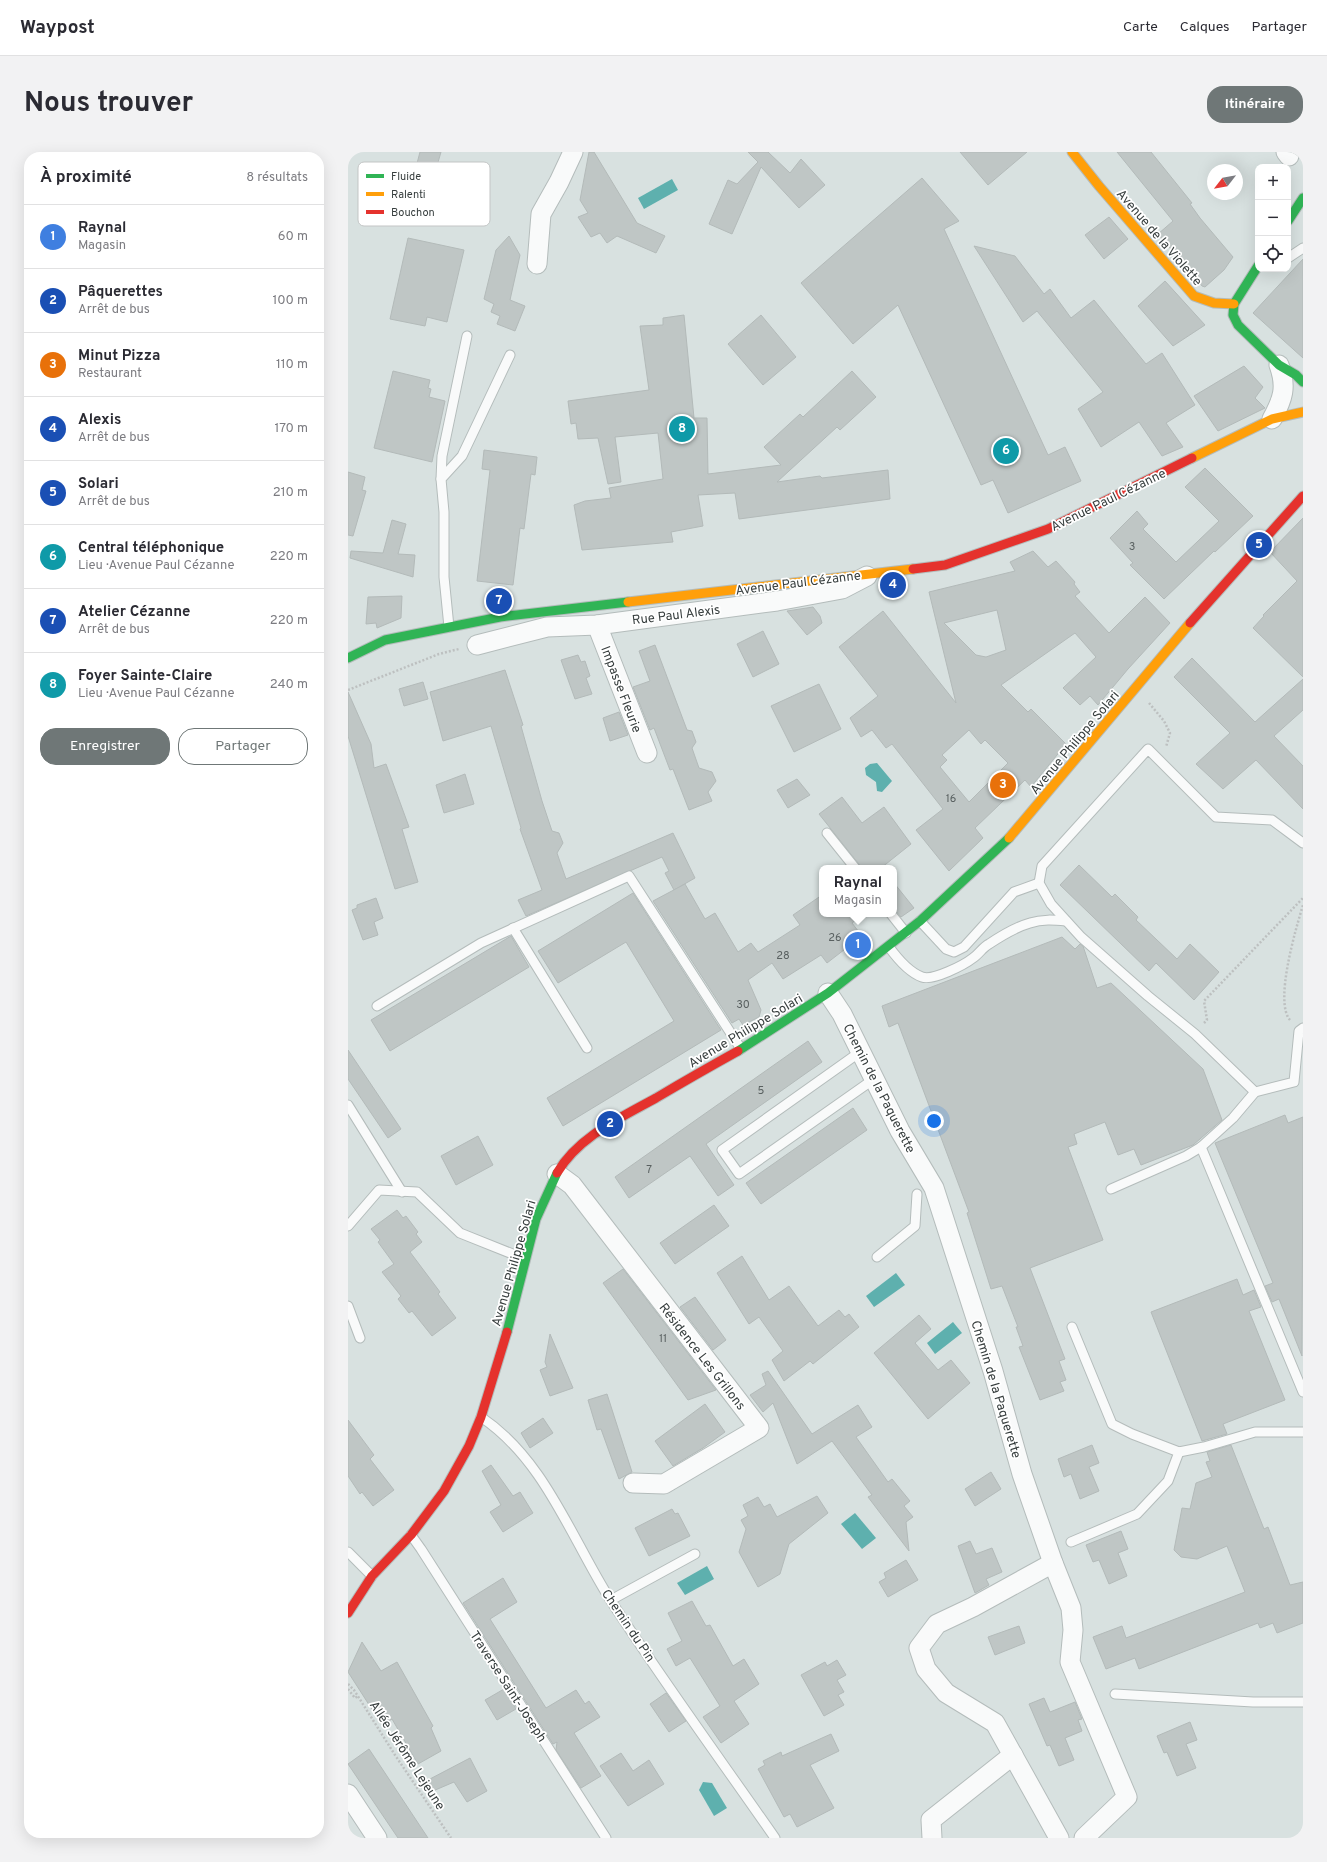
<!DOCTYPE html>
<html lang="fr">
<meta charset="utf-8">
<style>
body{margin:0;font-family:Overpass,sans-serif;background:#f2f2f3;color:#2b2b33}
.controls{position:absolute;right:12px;top:12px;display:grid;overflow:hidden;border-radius:8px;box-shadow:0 4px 16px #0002}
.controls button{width:36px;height:36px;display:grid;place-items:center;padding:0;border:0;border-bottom:1px solid #e1e1e2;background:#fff;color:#2b2b33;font:20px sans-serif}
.compass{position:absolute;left:859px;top:12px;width:36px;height:36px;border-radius:50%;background:#fff;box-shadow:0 4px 16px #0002;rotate:239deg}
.you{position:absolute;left:586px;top:969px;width:14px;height:14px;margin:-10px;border:3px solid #fff;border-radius:50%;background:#1a73e8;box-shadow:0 0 0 6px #1a73e833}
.badge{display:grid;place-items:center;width:26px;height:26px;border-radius:50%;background:#6f7777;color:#fff;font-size:13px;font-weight:700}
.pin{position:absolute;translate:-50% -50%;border:2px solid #fff;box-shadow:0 1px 4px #0006}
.popup{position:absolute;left:471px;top:713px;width:78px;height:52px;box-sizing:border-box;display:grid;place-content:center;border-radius:8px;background:#fff;filter:drop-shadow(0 1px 3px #0005);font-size:13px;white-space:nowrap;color:#7c7c81}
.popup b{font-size:15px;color:#2b2b33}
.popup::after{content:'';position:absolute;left:50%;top:100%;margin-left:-8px;border:8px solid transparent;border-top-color:#fff}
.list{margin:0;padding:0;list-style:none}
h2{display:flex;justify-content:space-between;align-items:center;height:52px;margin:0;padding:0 16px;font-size:17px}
h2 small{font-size:13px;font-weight:400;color:#7c7c81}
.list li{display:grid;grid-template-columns:26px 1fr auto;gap:12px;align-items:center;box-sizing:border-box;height:64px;padding:0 16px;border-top:1px solid #e1e1e2}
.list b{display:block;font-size:15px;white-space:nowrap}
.list p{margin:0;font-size:13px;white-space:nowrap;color:#7c7c81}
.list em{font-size:13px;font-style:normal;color:#7c7c81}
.actions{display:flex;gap:8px;padding:12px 16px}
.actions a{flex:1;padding:9px 0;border:1px solid #6f7777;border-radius:16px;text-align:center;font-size:14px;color:#6f7777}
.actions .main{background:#6f7777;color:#fff}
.icon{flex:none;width:22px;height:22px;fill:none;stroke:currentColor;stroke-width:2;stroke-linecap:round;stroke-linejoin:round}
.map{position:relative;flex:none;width:955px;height:1686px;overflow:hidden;border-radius:16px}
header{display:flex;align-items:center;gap:24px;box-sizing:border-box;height:56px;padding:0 20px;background:#fff;border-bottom:1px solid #e1e1e2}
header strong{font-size:19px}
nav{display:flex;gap:22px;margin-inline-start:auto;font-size:14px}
.intro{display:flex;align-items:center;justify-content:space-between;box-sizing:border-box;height:96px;padding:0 24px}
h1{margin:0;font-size:28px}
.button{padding:10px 18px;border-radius:16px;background:#6f7777;color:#fff;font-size:14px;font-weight:700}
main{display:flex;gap:24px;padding:0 24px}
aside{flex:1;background:#fff;border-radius:16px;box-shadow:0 4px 16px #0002}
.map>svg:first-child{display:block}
.water{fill:#5eb0ae}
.building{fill:#bfc6c5;stroke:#b3bab9;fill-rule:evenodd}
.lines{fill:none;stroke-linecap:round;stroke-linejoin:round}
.lane-casing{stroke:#b4bcbb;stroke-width:11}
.street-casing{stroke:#b4bcbb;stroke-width:21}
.fast-casing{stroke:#b4bcbb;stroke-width:11}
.slow-casing{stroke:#b4bcbb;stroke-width:11}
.jam-casing{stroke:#b4bcbb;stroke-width:11}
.path{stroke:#bdc0c0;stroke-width:2.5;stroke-dasharray:2 2;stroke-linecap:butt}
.lane{stroke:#f9fafa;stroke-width:9}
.street{stroke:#f9fafa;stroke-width:19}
.fast{stroke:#30b455;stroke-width:9}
.slow{stroke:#ff9f0a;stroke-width:9}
.jam{stroke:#e5322d;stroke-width:9}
.labels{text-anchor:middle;stroke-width:3.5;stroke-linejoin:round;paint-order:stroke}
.number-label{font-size:11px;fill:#596060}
.street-label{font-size:13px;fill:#373e3e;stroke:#fff}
.key{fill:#fff;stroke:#c3c5c5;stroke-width:1}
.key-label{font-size:11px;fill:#373e3e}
</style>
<header>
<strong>Waypost</strong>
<nav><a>Carte</a><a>Calques</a><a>Partager</a></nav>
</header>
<div class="intro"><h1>Nous trouver</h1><a class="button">Itinéraire</a></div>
<main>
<aside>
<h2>À proximité<small>8 résultats</small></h2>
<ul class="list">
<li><span class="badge" style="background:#3f7fe0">1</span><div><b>Raynal</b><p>Magasin</p></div><em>60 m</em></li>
<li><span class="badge" style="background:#1a4fb4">2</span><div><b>Pâquerettes</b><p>Arrêt de bus</p></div><em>100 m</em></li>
<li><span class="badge" style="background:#e8710a">3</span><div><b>Minut Pizza</b><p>Restaurant</p></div><em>110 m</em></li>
<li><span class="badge" style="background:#1a4fb4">4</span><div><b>Alexis</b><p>Arrêt de bus</p></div><em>170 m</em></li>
<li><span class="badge" style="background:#1a4fb4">5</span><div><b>Solari</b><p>Arrêt de bus</p></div><em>210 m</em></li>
<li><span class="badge" style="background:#0f9aa8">6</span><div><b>Central téléphonique</b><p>Lieu · Avenue Paul Cézanne</p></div><em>220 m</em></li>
<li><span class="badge" style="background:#1a4fb4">7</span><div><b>Atelier Cézanne</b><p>Arrêt de bus</p></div><em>220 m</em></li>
<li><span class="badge" style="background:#0f9aa8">8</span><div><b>Foyer Sainte-Claire</b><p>Lieu · Avenue Paul Cézanne</p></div><em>240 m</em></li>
</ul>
<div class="actions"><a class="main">Enregistrer</a><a>Partager</a></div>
</aside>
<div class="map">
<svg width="955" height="1686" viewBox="0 0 955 1686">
<rect width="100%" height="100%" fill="#d8e1e0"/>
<g class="water">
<path d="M324,27L330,38L296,57L290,46Z"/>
<path d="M529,611L544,629L534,640L529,639L528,630L518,623L517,616L522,612Z"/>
<path d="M548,1121L557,1133L526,1155L518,1144Z"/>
<path d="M605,1170L614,1181L587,1202L579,1191Z"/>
<path d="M507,1361L528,1386L514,1397L493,1372Z"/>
<path d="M359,1414L366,1427L337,1443L329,1431Z"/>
<path d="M355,1630L364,1631L379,1656L366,1664L351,1638Z"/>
</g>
<g class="building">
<path d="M72,0H93L86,24L67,19Z"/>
<path d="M241,0H246L289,71L317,84L308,101L269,84L259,91L252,81L243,85L230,65L240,61L232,48Z"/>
<path d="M400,0H420L442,21L453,7L477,33L451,56L413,15L384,82L361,72L380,28L389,32L410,10Z"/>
<path d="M612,0H679L640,33Z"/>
<path d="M769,0H803L844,51L842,52L852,66L885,105L876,118L857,135L854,134L810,82L825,69Z"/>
<path d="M574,26L611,69L596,77L700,303L717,295L733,329L660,361L645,328L633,333L550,153L505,192L453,131Z"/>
<path d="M761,65L780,87L756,107L737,83Z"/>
<path d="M161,84L172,103L162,148L177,154L167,179L149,172L152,164L143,160L146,152L136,147L148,98Z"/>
<path d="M60,86L116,98L99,170L79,165L77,174L42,167Z"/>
<path d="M626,94L667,104L696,142L702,137L723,166L746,148L798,212L814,201L847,253L818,271L835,295L814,304L791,270L753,295L730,257L755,240L689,159L675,170Z"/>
<path d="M955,107V206L905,161Z"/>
<path d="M817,129L857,173L825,194L790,154Z"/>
<path d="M336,163L346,266H359L360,322L433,313L416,295L452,262L455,265L504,219L528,245L492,278L489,275L429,330L472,324L474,326L540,318L542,347L391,367L387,341L350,343L355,374L323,380L325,390L234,398L226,353L237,349L263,346L261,336L315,327L310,281L267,285L273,330L260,332L250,286L230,287L228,271L223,272L220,249L301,238L292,174L315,173V166Z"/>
<path d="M413,163L448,205L415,233L380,192Z"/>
<path d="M896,214L915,235L907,246L917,256L870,279L846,244Z"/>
<path d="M45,219L82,228L80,236L83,237L81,245L97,249L84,310L26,296Z"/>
<path d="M136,298L189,305L187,323L183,322L176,377L172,376L165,433L129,429L142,318L134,317Z"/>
<path d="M857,316L905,364L867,400L866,399L816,447L782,413L785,411L762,386L789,359L800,372L795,377L828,410L871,369L837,335Z"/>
<path d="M0,320L17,325L14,338L18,339L5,384L0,383Z"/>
<path d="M955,366V525L905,476L916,464L915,463L949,429L922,400Z"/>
<path d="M44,368L58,372L50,402L67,403L65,425L2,406L3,399L35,401Z"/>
<path d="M685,399L700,415L708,409L727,430L726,432L732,440L727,444L761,481L797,445L822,471L780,517L750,553L742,544L732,553L715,536L748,505L727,481L653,533L680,560L683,557L718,592L683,635L677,628L627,676L635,686L601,719L568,678L595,657L544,592L538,596L524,578L513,585L502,566L530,544L491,495L535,459L608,551L581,440L667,419L662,410ZM649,458L658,498L638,505L628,503L596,471ZM621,578L633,592L637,588L660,611L621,650L592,615L599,608L594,603Z"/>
<path d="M54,444L53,466L29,476L28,471L18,472L20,445Z"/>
<path d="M465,455L472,464L474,471L459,483L439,459Z"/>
<path d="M415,479L431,512L405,525L389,492Z"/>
<path d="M307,493L339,578L344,579L348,590L344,596L351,616L364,620L368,629L360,640L364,649L341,658L325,617L322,618L306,576L302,578L285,535L302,529L291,499Z"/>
<path d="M230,503L233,510L237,509L242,524L238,526L244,542L227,547L213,508Z"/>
<path d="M844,506L907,570L955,527V558L926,584L955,614V657L908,608L875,637L848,612L882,581L826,525Z"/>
<path d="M157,518L175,573L173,574L194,649L204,679L211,681L215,691L209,701L218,727L325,681L347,726L326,738L317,721L321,719L314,705L178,764L170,748L194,738L172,677L173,676L143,574L95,589L82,540Z"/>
<path d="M75,530L80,547L56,554L51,537Z"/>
<path d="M471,532L493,577L446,600L423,554Z"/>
<path d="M0,540L23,592L26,616L38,612L61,675L54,677L70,730L47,737L0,584Z"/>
<path d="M271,560L280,583L262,589L255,566Z"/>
<path d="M117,622L126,652L96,661L88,633Z"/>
<path d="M449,627L462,643L440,656L429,638Z"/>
<path d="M494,645L514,671L536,655L563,692L533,716H514L471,662Z"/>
<path d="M731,713L764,745L767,742L790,765L788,768L829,807L842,792L871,820L846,848L808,811L801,819L712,733Z"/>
<path d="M546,731L566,756L553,765L546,757Z"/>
<path d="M337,732L357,767L367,761L390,800L403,791L410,800L452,773L445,763L474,743V762H516L504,771L514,784L479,811L473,803L435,827L424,811L400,828L413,858L411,865L395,873L391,867L384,871L305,749Z"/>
<path d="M285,741L373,878L215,974L199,946L326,869L278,790L210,831L190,799Z"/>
<path d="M28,746L35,766L26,770L30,783L15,788L4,758L9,756V753Z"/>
<path d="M163,784L181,815L42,899L23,868Z"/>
<path d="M714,785L727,797L732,792L735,794L749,836L763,831L855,917L874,968L845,993L793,1013L786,997L770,1003L757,970L726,982L729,992L720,995L755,1088L682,1116L717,1207L711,1209L718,1228L712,1230L716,1239L692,1248L671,1195L675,1194L668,1175H670L654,1134L643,1137L619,1061L621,1060L550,871L541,875L534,854Z"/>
<path d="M460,889L474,910L358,992L386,1033L370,1044L342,1004L281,1046L267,1025Z"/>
<path d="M0,898L53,977L40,986L0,927Z"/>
<path d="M505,956L519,978L413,1052L398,1031Z"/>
<path d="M937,963L940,971L955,965L954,1204L931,1147L924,1150L917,1134L925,1131L867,991Z"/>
<path d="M130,984L145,1013L108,1033L93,1004Z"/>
<path d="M366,1053L381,1074L327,1112L312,1091Z"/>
<path d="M49,1058L55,1066L58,1064L70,1080L68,1082L74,1090L62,1100L92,1140L90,1142L108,1166L84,1184L64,1159L61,1161L50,1147L53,1144L34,1120L46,1112L30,1090L32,1088L23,1077Z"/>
<path d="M394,1104L421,1148L441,1134L470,1174L491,1158L497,1165L501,1162L511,1175L465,1212L462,1209L436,1229L424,1208L435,1199L411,1165L401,1172L369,1121Z"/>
<path d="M275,1117L368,1238L340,1248L255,1131Z"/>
<path d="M889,1127L895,1143L906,1138L913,1155L901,1159L937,1248L875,1272L879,1282L854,1289L803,1160Z"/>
<path d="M347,1145L378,1188L365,1198L332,1155Z"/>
<path d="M571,1163L583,1177L567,1191L590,1218L603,1208L622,1231L580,1267L526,1201Z"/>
<path d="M202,1182L225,1236L202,1244L192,1218L199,1215L197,1210Z"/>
<path d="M420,1219L464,1282L510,1253L524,1275L508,1285L540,1330L544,1327L562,1349L556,1354L565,1365L558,1370L561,1399L520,1345L524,1343L484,1289L449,1312L425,1251L415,1260L402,1243L418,1233L414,1222Z"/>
<path d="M259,1242L284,1320L271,1327L253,1277L249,1278L240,1248Z"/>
<path d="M357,1252L377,1280L355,1296L325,1314L307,1289Z"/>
<path d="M195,1266L205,1281L182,1296L173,1281Z"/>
<path d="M0,1268L26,1303L22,1307L46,1338L25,1354L14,1340L12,1342L0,1324Z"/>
<path d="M744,1293L751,1311L741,1315L751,1339L732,1347L723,1322L716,1325L710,1307Z"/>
<path d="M883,1293L916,1377L920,1375L942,1433L955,1430V1471L929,1481L925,1471L912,1476L910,1471L791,1517L787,1506L758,1517L745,1485L774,1474L778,1486L897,1440L879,1394L849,1407L833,1405L826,1398L834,1356L842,1357L848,1331L864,1325L858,1310L862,1309L859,1300Z"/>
<path d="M143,1313L165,1344L172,1340L185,1361L155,1380L142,1360L153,1353L134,1319Z"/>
<path d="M643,1320L653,1337L627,1354L617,1337Z"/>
<path d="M469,1344L480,1361L441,1392L432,1422L410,1435L391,1400L398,1377L393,1368L400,1364L395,1353L410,1345L416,1355L422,1352L429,1365Z"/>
<path d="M324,1357L327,1362L330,1361L342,1384L301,1404L287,1376Z"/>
<path d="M773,1379L780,1397L770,1401L779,1424L761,1432L751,1408L745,1410L738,1393Z"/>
<path d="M622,1389L628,1402L644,1396L654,1420L638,1427L641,1433L627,1441L610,1394Z"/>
<path d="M558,1408L570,1428L540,1445L531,1430L538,1426L536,1421Z"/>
<path d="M155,1426L169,1450L142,1467L198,1556L228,1538L237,1552L241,1549L252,1565L226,1581L253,1624L233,1636L208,1598L209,1590L205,1592L115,1451Z"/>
<path d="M344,1449L358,1474L362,1473L385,1514L396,1507L411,1532L386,1549L401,1572L373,1591L355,1565L372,1554L342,1506L328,1514L319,1497L334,1489L320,1461Z"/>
<path d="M671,1474L677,1491L647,1503L640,1485Z"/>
<path d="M14,1490L33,1519L49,1510L85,1574L83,1576L93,1599L70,1612L44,1567L34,1573L0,1520Z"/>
<path d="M489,1508L498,1523L489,1528L496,1540L490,1543L496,1553L476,1564L453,1523L477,1510L479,1514Z"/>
<path d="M156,1537L168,1557L149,1568L137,1548Z"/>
<path d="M318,1541L338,1569L321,1580L302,1552Z"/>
<path d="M696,1546L702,1560L727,1550L734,1567L730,1568L734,1579L717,1586L726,1608L711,1614L702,1593L699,1594L681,1552Z"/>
<path d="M842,1570L849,1588L838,1592L848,1616L829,1624L819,1600L816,1601L809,1584Z"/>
<path d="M483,1582L491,1599L462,1613L486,1656L449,1675L442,1662L436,1665L410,1617L417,1613L415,1609L433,1600L434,1604Z"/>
<path d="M21,1597L37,1621L80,1686H50L0,1612Z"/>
<path d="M273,1601L285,1619L301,1608L316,1632L280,1654L252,1614Z"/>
<path d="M122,1606L139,1639L119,1650L106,1630L85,1639L80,1628Z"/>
</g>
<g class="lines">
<g class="lane-casing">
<g id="lane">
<path d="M940,106L955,96"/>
<path d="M93,327L94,304L119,184"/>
<path d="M101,475L96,425V360L93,327L114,304L162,203"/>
<path d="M479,681L507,716"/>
<path d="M543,762L558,781"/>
<path d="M572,769L598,797L606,800L616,795L666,740L691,731"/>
<path d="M165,776L239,896"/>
<path d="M541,795C549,806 560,820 574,825C585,829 616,813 625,806C631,802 635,795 641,792C653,784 668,775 682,771C694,767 706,768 718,769"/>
<path d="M29,854L133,791L281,724L393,897"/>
<path d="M512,900L374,998L391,1022L526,927"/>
<path d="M907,940L847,882L800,844L733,785L703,752L691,731L694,714L800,597L868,665L924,668L955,691"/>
<path d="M0,953L54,1040"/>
<path d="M853,995L955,1240"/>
<path d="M763,1037L838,1004L853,995L885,966L907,940L946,930L951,879L955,876"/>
<path d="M0,1074L31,1038L69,1040L112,1081L177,1107"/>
<path d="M529,1105L567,1074L569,1042"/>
<path d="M0,1154L12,1186"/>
<path d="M724,1175L764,1272L784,1282L831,1300L856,1295L907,1280H955"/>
<path d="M133,1265C197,1308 223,1386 263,1449C315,1529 372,1607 427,1686"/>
<path d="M63,1383L73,1397L258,1686"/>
<path d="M723,1390L789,1362L820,1329L831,1300"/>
<path d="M0,1400L24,1424"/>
<path d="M263,1448L347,1402"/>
<path d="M767,1542L905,1550H955"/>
</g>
</g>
<g class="street-casing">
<g id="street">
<path d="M938,0L941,4"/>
<path d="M189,112L193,62L211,30L225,0"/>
<path d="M924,267C935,247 939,235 931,213"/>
<path d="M249,473L299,601"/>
<path d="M129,493L199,475L249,473L429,449L494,437L519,424"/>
<path d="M480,841L494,862L552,979L586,1036L645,1219L674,1322L705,1411L723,1456L725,1478L722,1510L779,1645L736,1686"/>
<path d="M209,1022L224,1033L411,1276L316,1332L285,1331"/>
<path d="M705,1411L625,1455L589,1472L571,1496L578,1517L598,1541L647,1571L711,1686"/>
<path d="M0,1642L29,1686"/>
<path d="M584,1686L583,1668L665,1603"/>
</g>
</g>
<g class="fast-casing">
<g id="fast">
<path d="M940,69L955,46"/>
<path d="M910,114L886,152L885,163L890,173L931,213L948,223L955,230"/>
<path d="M0,506L37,488L152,465L280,450"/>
<path d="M390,899L480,841L572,769L661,686"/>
<path d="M159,1180L188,1067L209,1021"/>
</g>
</g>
<g class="slow-casing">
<g id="slow">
<path d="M724,0L751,34L846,144L866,151L886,152"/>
<path d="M844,306L924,267L955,260"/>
<path d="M280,450L565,417"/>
<path d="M661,686L842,471"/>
</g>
</g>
<g class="jam-casing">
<g id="jam">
<path d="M565,417L597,413L700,377L844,306"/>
<path d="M842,471L955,344"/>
<path d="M209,1021C230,985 272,966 308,946C335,930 363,914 390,899"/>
<path d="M0,1461L24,1424L63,1383L96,1339L121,1294L133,1265L159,1180"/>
</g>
</g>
<g class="path">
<path d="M0,538L91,502L111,497"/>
<path d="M801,551L816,569L822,581L818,595"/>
<path d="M942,868C926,850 948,776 955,753"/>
<path d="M856,871L859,868L856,849L955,746"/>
<path d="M0,1532L6,1538L47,1603L103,1686"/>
<path d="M0,1537L7,1546L10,1544"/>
</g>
<use href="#lane" class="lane"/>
<use href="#street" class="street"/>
<use href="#fast" class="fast"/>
<use href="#slow" class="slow"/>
<use href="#jam" class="jam"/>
</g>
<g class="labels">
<g class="number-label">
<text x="784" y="398">3</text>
<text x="603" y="650">16</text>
<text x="487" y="789">26</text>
<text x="435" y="807">28</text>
<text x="395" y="856">30</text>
<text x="413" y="942">5</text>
<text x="301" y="1021">7</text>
<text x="315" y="1190">11</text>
</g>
<g class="street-label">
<text transform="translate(812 85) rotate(49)" y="5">Avenue de la Violette</text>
<text transform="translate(760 347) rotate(-26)" y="5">Avenue Paul Cézanne</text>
<text transform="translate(450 430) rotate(-7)" y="5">Avenue Paul Cézanne</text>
<text transform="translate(328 462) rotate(-7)" y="5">Rue Paul Alexis</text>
<text transform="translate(274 537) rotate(69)" y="5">Impasse Fleurie</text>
<text transform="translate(726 590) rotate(-50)" y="5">Avenue Philippe Solari</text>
<text transform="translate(397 878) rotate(-31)" y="5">Avenue Philippe Solari</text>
<text transform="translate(532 936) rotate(63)" y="5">Chemin de la Paquerette</text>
<text transform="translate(165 1111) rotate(-74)" y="5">Avenue Philippe Solari</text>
<text transform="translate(355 1204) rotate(52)" y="5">Résidence Les Grillons</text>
<text transform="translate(649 1237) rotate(73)" y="5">Chemin de la Paquerette</text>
<text transform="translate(281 1473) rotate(56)" y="5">Chemin du Pin</text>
<text transform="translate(161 1534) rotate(57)" y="5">Traverse Saint-Joseph</text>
<text transform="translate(60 1603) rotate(57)" y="5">Allée Jérôme Lejeune</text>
</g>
</g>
<rect x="10" y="10" width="132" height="64" rx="6" class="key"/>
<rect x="18" y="22" width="18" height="4" fill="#30b455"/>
<rect x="18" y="40" width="18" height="4" fill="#ff9f0a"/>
<rect x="18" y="58" width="18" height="4" fill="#e5322d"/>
<g class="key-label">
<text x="43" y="28">Fluide</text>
<text x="43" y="46">Ralenti</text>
<text x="43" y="64">Bouchon</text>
</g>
</svg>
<div class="controls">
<button>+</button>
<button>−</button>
<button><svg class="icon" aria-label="locate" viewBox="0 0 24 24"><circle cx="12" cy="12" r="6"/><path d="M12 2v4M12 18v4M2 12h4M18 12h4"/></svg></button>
</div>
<svg class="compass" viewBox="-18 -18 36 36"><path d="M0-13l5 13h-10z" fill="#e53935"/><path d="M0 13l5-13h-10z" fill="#7c7c81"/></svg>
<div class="you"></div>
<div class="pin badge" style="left:510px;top:793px;background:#3f7fe0">1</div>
<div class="popup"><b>Raynal</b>Magasin</div>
<div class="pin badge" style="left:262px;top:972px;background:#1a4fb4">2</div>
<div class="pin badge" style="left:655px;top:633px;background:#e8710a">3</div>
<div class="pin badge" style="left:545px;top:433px;background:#1a4fb4">4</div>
<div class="pin badge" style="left:911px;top:393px;background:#1a4fb4">5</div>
<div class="pin badge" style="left:658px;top:299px;background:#0f9aa8">6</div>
<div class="pin badge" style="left:151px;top:449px;background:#1a4fb4">7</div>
<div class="pin badge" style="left:334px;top:277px;background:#0f9aa8">8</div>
</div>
</main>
